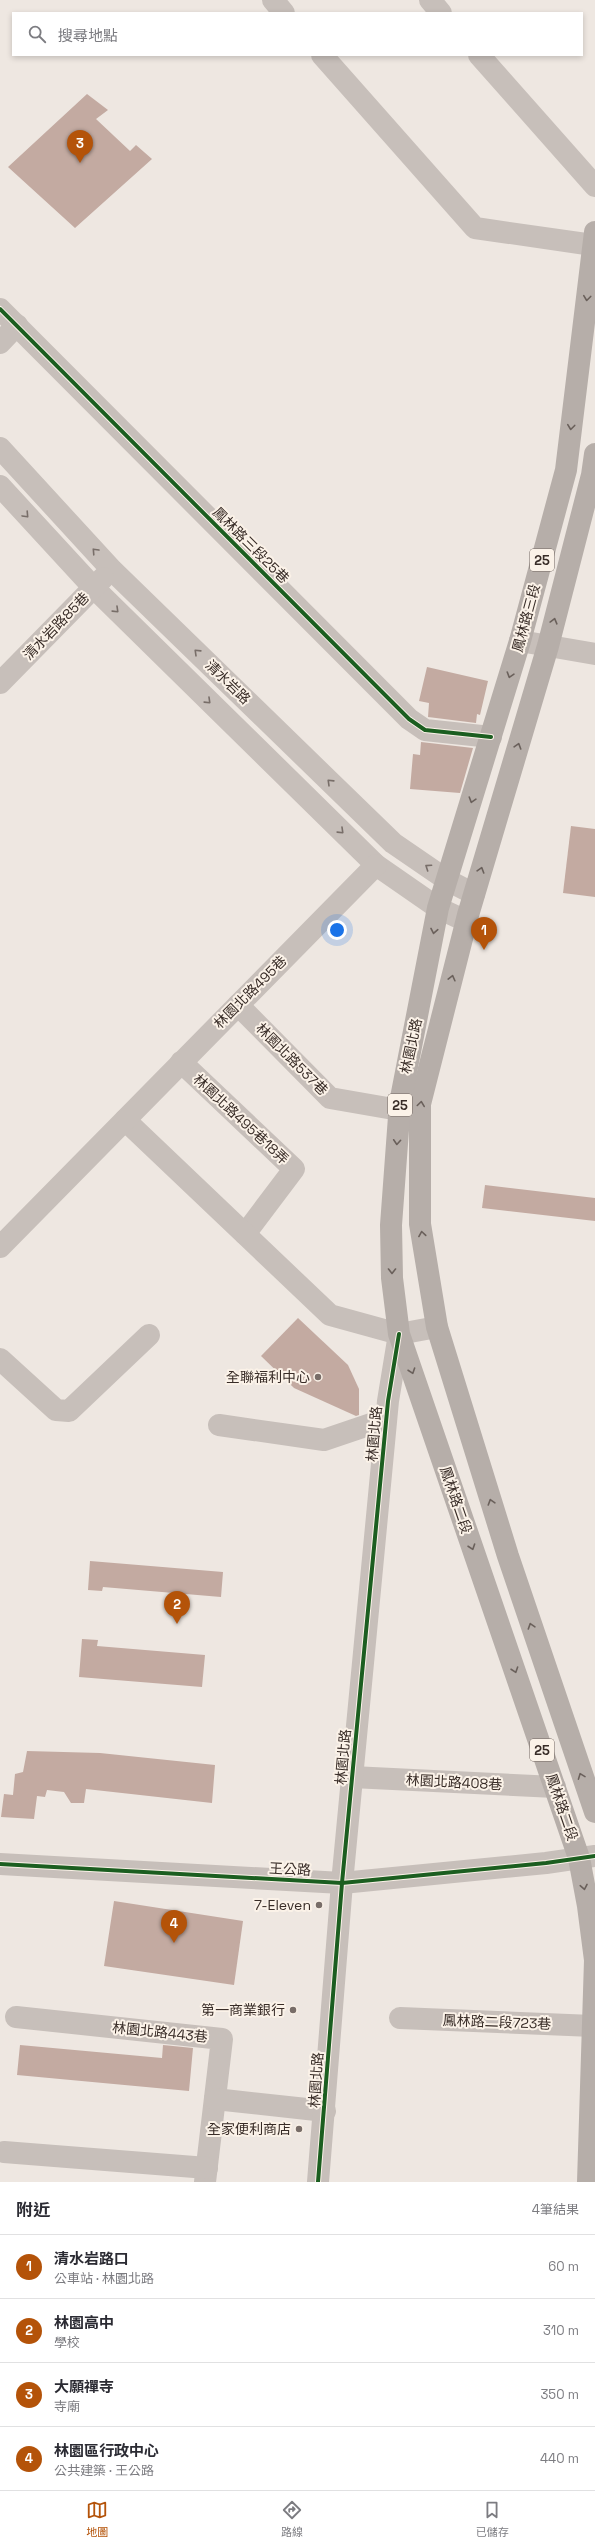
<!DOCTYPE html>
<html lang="zh-TW">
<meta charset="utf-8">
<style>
body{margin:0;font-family:"Space Grotesk","Noto Sans TC",sans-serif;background:#f7f7f7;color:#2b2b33}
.you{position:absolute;left:337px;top:930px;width:14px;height:14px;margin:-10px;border:3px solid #fff;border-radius:50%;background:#1a73e8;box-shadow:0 0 0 6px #1a73e833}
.badge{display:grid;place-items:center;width:26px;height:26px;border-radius:50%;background:#b45309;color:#fff;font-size:13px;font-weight:700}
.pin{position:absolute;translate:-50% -33px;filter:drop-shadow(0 1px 2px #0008)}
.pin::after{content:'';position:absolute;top:21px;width:14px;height:12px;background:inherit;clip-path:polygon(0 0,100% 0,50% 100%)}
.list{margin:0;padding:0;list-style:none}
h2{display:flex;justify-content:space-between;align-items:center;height:52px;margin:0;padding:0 16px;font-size:17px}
h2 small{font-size:13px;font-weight:400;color:#7c7c81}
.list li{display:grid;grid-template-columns:26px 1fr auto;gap:12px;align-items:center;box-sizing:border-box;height:64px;padding:0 16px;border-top:1px solid #e1e1e2}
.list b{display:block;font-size:15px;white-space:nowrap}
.list p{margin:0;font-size:13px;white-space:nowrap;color:#7c7c81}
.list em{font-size:13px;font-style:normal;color:#7c7c81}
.icon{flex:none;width:22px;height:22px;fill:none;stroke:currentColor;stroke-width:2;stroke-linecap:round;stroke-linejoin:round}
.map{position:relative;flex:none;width:595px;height:2182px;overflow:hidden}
.search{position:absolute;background:#fff;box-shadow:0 2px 6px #0003;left:12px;right:12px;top:12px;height:44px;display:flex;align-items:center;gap:10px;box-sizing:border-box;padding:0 14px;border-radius:0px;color:#7c7c81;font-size:15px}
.sheet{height:308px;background:#fff}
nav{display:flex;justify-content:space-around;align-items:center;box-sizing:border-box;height:56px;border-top:1px solid #e1e1e2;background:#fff;font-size:11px;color:#7c7c81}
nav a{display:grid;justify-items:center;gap:2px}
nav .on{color:#b45309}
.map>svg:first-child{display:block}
.building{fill:#c3aaa1}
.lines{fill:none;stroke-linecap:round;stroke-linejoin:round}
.minor{stroke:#c7bfba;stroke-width:22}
.major{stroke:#b6aea9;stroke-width:22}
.cycleway-casing{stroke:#fbf2e8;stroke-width:6}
.cycleway{stroke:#1b5e20;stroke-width:4}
.oneway{stroke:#6a605b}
.oneway2{stroke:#786e69}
.poi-dot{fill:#786d68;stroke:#fbf2e8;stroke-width:1.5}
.labels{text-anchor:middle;stroke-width:4;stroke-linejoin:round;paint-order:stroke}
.shield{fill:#fbf2e8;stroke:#726761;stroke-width:1}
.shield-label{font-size:13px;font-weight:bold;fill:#382c27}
.street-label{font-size:14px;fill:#382c27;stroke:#fbf2e8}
.poi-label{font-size:14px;fill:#382c27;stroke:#fbf2e8;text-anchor:end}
</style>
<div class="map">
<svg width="595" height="2182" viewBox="0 0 595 2182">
<rect width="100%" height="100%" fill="#eee7e1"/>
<g class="building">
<path d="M87,94L108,110L96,119L130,151L136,145L152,159L75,228L8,167Z"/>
<path d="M427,667L488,681L480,715L477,714L476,723L428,717L429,703L419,701Z"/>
<path d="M421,742L473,748L460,793L410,789L413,754L420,755Z"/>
<path d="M571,826L595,829V897L563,893Z"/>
<path d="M485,1185L595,1198V1221L482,1208Z"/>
<path d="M298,1318L348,1365L359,1389V1415L356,1416L294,1388L261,1356Z"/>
<path d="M90,1561L223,1572L221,1597L103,1587L102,1591L88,1590Z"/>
<path d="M82,1639L98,1640L97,1646L205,1655L202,1687L79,1677Z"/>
<path d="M27,1751L100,1753L215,1765L212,1803L86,1789L84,1803H71L64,1792L47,1790L45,1797L37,1796L34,1819L1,1817L4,1794L13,1795L15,1774L23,1772Z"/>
<path d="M114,1901L243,1921L234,1985L104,1966Z"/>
<path d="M20,2045L162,2058L163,2045L193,2048L189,2091L17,2075Z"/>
</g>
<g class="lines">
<g class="minor">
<path d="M273,0L284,13"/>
<path d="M430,0L441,13"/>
<path d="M322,55L475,228L593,245"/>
<path d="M479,55L595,186"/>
<path d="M0,309L409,719L425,730L491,737"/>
<path d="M0,343L17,325"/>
<path d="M0,448L112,570L393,843L447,880L474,894"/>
<path d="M0,486L93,587L376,865L438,908L466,921"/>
<path d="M520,641L595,654"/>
<path d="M0,683L103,578"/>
<path d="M238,1005L330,1098L399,1110"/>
<path d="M181,1062L294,1169L245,1234"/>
<path d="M125,1120L330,1315L399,1334L437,1327"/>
<path d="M0,1247L376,865"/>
<path d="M0,1359L56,1410L69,1411L149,1335"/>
<path d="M219,1425L324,1440L386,1419"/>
<path d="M352,1777L555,1787"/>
<path d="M0,1864L342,1883L546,1863L595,1856"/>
<path d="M16,2017L222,2039L205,2182"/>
<path d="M400,2018L593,2026"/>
<path d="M215,2099L325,2111"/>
<path d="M4,2152L207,2168"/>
<path d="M318,2182L342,1883L388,1401L399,1334"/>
</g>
<g class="major">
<path d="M595,454L592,475L548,646L468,915L420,1104V1224L437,1327L508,1556L595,1812"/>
<path d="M588,2182L595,1960L588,1906L579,1858L399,1334L392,1278L391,1225L400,1103L438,908L520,641L566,470L595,232"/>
</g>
<g class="cycleway-casing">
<g id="cycleway">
<path d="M0,309L409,719L425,730L491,737"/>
<path d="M0,1864L342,1883L546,1863L595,1856"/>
<path d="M318,2182L342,1883L388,1401L399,1334"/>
</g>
</g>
<use href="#cycleway" class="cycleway"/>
</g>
<defs><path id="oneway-chevron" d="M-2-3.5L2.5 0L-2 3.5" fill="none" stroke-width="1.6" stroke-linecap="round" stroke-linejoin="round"/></defs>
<g class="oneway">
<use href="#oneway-chevron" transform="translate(587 298) rotate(97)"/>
<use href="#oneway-chevron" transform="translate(571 427) rotate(97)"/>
<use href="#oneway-chevron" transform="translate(554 621) rotate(-75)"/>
<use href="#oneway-chevron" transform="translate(510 675) rotate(107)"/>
<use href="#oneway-chevron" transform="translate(518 746) rotate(-73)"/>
<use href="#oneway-chevron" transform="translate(472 800) rotate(107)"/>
<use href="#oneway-chevron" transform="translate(481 870) rotate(-73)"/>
<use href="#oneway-chevron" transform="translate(434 931) rotate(101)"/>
<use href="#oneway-chevron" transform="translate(452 978) rotate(-76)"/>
<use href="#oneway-chevron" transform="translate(421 1104) rotate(-82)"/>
<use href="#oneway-chevron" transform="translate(397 1142) rotate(94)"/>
<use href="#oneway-chevron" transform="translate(422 1234) rotate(-99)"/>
<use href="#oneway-chevron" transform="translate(392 1271) rotate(90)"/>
<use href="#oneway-chevron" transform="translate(412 1371) rotate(71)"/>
<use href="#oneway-chevron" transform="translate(491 1502) rotate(-107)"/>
<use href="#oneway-chevron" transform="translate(472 1547) rotate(71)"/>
<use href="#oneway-chevron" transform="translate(531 1626) rotate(-108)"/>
<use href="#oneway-chevron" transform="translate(515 1670) rotate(71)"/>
<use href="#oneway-chevron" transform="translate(581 1776) rotate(-111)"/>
<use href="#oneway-chevron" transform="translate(584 1887) rotate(79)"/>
</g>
<g class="oneway2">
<use href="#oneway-chevron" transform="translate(26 515) rotate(47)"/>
<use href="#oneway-chevron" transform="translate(95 551) rotate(-133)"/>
<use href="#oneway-chevron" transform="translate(116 610) rotate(44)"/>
<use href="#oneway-chevron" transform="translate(197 652) rotate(-136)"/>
<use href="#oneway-chevron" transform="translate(208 701) rotate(44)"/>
<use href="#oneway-chevron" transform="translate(330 782) rotate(-136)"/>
<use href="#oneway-chevron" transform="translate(341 831) rotate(44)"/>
<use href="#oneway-chevron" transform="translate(428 867) rotate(-146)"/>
</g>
<g class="poi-dot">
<circle cx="318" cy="1377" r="4"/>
<circle cx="319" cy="1905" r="4"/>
<circle cx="293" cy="2010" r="4"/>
<circle cx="299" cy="2129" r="4"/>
</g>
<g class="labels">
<g class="shield">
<rect x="530" y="549" width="24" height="22" rx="3"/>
<rect x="388" y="1094" width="24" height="22" rx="3"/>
<rect x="530" y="1739" width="24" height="22" rx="3"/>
</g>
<g class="shield-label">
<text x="542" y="565">25</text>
<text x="400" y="1110">25</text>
<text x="542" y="1755">25</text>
</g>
<g class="street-label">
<text transform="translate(251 545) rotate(45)" y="5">鳳林路三段25巷</text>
<text transform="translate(526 618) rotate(-75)" y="5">鳳林路三段</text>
<text transform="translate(56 626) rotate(-46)" y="5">清水岩路85巷</text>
<text transform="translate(228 682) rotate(44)" y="5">清水岩路</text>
<text transform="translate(250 992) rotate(-45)" y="5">林園北路495巷</text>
<text transform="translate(411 1046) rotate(-78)" y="5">林園北路</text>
<text transform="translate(292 1059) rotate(45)" y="5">林園北路537巷</text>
<text transform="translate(241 1119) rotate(43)" y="5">林園北路495巷18弄</text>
<text transform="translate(374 1434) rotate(-85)" y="5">林園北路</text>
<text transform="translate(456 1500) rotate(71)" y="5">鳳林路二段</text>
<text transform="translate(343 1757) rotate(-85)" y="5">林園北路</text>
<text transform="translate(454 1782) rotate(3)" y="5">林園北路408巷</text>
<text transform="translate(562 1807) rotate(71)" y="5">鳳林路二段</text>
<text transform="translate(290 1869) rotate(3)" y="5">王公路</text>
<text transform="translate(497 2022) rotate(2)" y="5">鳳林路二段723巷</text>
<text transform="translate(160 2032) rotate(6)" y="5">林園北路443巷</text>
<text transform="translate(316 2080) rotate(-86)" y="5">林園北路</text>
</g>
<g class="poi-label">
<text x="310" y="1382">全聯福利中心</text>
<text x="311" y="1910">7-Eleven</text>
<text x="285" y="2015">第一商業銀行</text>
<text x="291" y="2134">全家便利商店</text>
</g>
</g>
</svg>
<div class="you"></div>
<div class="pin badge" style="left:484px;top:950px">1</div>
<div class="pin badge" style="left:177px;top:1624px">2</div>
<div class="pin badge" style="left:80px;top:163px">3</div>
<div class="pin badge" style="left:174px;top:1943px">4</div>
<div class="search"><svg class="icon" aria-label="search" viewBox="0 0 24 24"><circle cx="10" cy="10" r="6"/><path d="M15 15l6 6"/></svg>搜尋地點</div>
</div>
<section class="sheet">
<h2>附近<small>4筆結果</small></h2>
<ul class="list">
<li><span class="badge">1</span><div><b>清水岩路口</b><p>公車站 · 林園北路</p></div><em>60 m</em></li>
<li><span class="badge">2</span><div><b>林園高中</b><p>學校</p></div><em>310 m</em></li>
<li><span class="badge">3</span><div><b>大願禪寺</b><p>寺廟</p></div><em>350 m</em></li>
<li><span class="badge">4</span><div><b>林園區行政中心</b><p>公共建築 · 王公路</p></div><em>440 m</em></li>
</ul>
</section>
<nav>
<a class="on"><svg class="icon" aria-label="map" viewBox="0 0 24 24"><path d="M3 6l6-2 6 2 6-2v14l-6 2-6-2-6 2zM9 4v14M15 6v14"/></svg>地圖</a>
<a><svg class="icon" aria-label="directions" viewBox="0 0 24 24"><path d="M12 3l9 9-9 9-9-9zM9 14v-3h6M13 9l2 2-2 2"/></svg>路線</a>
<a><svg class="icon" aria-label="saved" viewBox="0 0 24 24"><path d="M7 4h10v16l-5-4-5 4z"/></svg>已儲存</a>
</nav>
